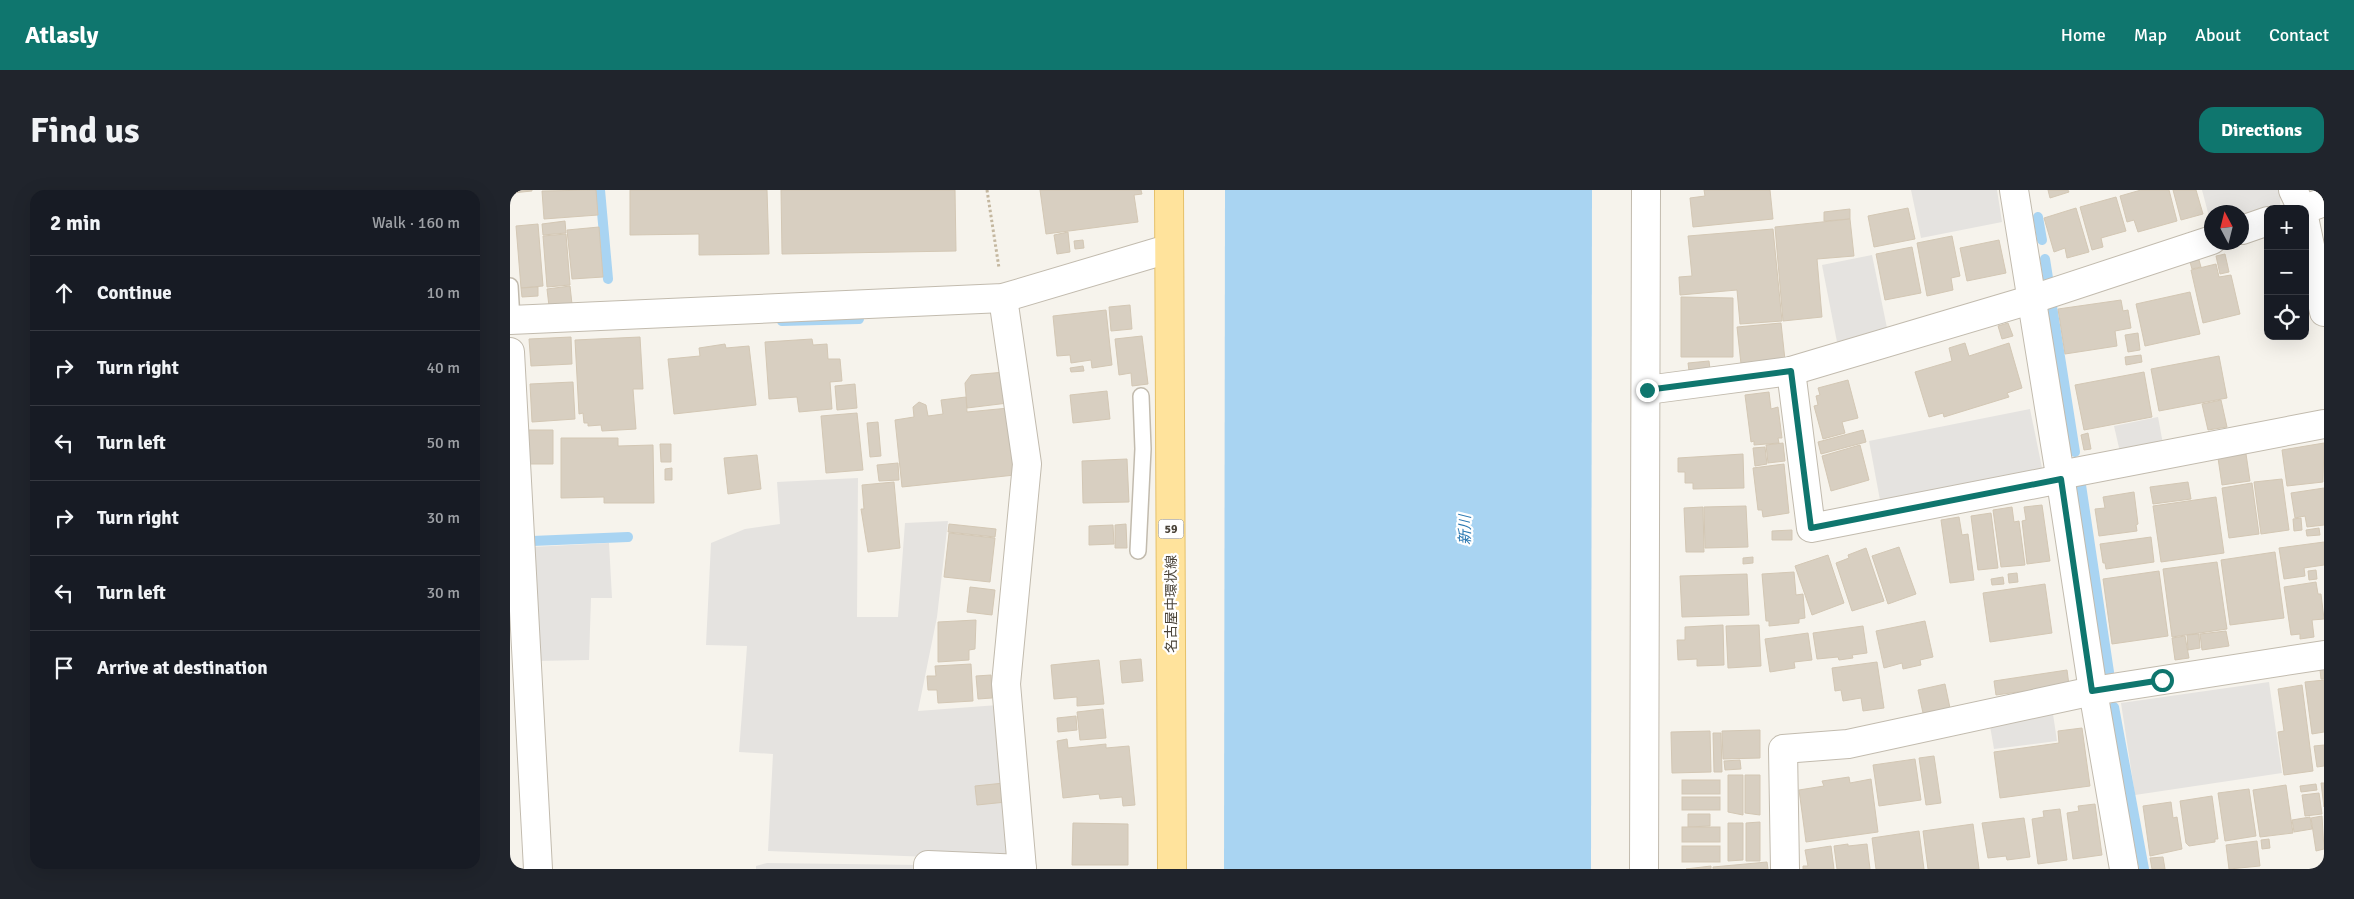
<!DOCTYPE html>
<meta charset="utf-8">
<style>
body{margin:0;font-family:Signika,"Noto Sans JP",sans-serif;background:#20242c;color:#f1f3f6}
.controls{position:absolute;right:15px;top:15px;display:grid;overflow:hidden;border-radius:10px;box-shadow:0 5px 20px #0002}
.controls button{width:45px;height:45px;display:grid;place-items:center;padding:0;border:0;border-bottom:1px solid #363941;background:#171b24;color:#f1f3f6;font:25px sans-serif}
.compass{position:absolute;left:1694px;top:15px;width:45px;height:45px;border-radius:50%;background:#171b24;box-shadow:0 5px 20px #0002;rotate:353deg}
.stop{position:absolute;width:15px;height:15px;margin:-11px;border:4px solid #0f766e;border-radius:50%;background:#fff}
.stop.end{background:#0f766e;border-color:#fff;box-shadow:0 1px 5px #0008}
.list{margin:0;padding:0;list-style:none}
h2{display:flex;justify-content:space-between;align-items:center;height:65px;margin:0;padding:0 20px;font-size:21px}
h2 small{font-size:16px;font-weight:400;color:#9ea1a6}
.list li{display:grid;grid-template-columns:32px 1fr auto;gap:15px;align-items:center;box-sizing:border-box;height:75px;padding:0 20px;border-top:1px solid #363941}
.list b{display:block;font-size:19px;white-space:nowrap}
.list em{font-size:16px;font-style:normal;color:#9ea1a6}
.icon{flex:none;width:28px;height:28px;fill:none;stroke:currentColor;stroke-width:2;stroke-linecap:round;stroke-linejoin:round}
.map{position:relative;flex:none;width:1814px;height:679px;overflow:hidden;border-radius:15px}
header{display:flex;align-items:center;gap:30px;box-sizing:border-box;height:70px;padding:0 25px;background:#0f766e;color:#fff}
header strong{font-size:24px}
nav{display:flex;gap:28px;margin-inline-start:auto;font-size:18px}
.intro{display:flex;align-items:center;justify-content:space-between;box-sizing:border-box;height:120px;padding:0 30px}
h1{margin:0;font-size:35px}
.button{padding:12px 22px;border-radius:15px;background:#0f766e;color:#fff;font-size:18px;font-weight:700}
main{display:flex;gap:30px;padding:0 30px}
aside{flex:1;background:#171b24;border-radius:15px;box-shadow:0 5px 20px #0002}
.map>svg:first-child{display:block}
.parking{fill:#e5e3e0}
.water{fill:#a9d4f2}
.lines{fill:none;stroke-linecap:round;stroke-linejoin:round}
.stream{stroke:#a9d4f2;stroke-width:10}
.building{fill:#d8cfc1;stroke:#d3c7b4}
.service-casing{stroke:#c2bbae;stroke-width:18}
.minor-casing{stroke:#c2bbae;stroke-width:30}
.primary-casing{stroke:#e6c16a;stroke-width:30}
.path{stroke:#c4b79f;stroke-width:3;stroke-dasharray:2.5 2.5;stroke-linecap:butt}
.service{stroke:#fff;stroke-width:15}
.minor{stroke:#fff;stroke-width:28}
.primary{stroke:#ffe39c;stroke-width:28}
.route{stroke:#0f766e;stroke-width:6}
.labels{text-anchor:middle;stroke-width:4.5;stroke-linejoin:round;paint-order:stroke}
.shield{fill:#fff;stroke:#817c74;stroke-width:1}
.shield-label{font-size:12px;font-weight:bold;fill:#4b4439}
.street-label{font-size:14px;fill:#4b4439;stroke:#fff}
.water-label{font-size:15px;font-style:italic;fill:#2e7ab2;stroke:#fff}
</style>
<header>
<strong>Atlasly</strong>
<nav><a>Home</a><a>Map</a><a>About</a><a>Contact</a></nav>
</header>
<div class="intro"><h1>Find us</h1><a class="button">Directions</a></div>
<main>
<aside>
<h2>2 min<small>Walk · 160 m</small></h2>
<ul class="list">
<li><svg class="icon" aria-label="ahead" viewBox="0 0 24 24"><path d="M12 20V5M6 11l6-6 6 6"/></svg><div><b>Continue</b></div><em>10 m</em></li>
<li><svg class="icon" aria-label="right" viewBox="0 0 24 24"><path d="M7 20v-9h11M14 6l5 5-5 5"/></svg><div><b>Turn right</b></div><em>40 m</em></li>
<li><svg class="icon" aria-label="left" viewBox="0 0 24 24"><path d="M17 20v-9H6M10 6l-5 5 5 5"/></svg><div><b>Turn left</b></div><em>50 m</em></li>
<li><svg class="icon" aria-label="right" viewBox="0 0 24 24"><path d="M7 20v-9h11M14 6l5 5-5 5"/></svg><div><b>Turn right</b></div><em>30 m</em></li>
<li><svg class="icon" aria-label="left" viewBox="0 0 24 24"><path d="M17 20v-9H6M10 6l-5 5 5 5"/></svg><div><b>Turn left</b></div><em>30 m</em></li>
<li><svg class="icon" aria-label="arrive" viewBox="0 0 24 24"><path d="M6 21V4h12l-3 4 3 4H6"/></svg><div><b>Arrive at destination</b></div></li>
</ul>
</aside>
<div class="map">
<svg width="1814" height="679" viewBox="0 0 1814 679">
<rect width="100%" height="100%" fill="#f6f3ec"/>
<g class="parking">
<path d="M1401,0H1487L1492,32L1411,48Z"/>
<path d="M1692,0H1769L1771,4L1770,15L1732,26V22H1702L1701,34Z"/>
<path d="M1362,65L1377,138L1327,152L1312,75Z"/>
<path d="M1520,219L1532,278L1370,310L1359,251Z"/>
<path d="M1648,227L1653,254L1610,262L1604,236Z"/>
<path d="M348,288L347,427H388L395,333L438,331L427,427L408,521L488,515L503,670L258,661L263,564L229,562L237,456L196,455L201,353L235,339L270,334L267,292Z"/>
<path d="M99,353L102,408H81L79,470L26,471L22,357Z"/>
<path d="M1759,492L1772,583L1625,605L1611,513Z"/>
<path d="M1543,524L1547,551L1484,559L1480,536Z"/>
<path d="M257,673L411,675V679H246V676Z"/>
</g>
<path class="water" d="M715,0H1082L1081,679H714Z"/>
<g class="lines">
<g class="stream">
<path d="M90,0L98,89"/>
<path d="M1528,27L1532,50"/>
<path d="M1535,69L1538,88"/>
<path d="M1542,116L1565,262"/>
<path d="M272,131L349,129"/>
<path d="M1571,295L1599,482"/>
<path d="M22,351L118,347"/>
<path d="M1604,517L1634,679"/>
</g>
</g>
<g class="building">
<path d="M2,0H22V1L2,3Z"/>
<path d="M86,0L88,25L34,29L32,1Z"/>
<path d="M120,0H257L259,64L189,65V44L120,45Z"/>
<path d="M271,0H445L446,61L272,64Z"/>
<path d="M530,0H631L632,4L624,5L628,32L536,44Z"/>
<path d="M1194,0H1260L1263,29L1183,37L1180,8L1195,6Z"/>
<path d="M1538,0H1558L1559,2L1540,8Z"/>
<path d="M1631,0H1659L1667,31L1628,42L1624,30L1617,32L1610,6Z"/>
<path d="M1663,0H1686L1693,24L1671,30Z"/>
<path d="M1606,7L1616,41L1591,48L1593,57L1582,60L1570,17Z"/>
<path d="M1398,18L1405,49L1364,57L1358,26Z"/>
<path d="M1566,18L1579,62L1557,68L1555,58L1544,62L1534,28Z"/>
<path d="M1340,19V29L1314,31V22Z"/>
<path d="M1340,29L1344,66L1307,69L1312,127L1273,131L1265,37Z"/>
<path d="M55,31L56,43L33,45L32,34Z"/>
<path d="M28,34L33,96L11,98L6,36Z"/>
<path d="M89,37L93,87L62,89L57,40Z"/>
<path d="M1263,39L1272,131L1230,134L1227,100L1170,105L1169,87L1182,86L1178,46Z"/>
<path d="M558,42L560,62L547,64L544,45Z"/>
<path d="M56,44L60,95L37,97L33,46Z"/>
<path d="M1442,46L1450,86L1441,88L1443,100L1417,106L1407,53Z"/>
<path d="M573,50L574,58L565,59L564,51Z"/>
<path d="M1489,50L1496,83L1457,91L1450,58Z"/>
<path d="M1402,57L1411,103L1375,110L1366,64Z"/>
<path d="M1715,64L1719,82L1710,84L1706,66Z"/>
<path d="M1689,70L1691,77L1682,79L1680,72Z"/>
<path d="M1706,74L1709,87L1721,85L1730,124L1693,133L1681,80Z"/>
<path d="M60,96L62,114L39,116L37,99Z"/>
<path d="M28,97V106L12,107L11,98Z"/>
<path d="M1680,102L1690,144L1635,156L1626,114Z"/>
<path d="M1171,107L1223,108V167H1171Z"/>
<path d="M1611,110L1613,121L1618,120L1621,138L1605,141L1607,156L1555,164L1548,119Z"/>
<path d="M620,115L622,139L601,141L599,117Z"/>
<path d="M596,120L602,175L582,178L581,170L561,173L560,165L547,166L543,126Z"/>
<path d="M1271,133L1275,170L1231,174L1227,137Z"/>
<path d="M1498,133L1503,146L1492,149L1488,136Z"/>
<path d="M1628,143L1630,160L1618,162L1615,145Z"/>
<path d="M632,146L638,194L622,196L621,183L609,185L605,149Z"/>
<path d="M61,147L62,174L21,176L19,149Z"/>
<path d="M130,147L133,199H123L126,239L92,241L91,235L78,236V233H74L73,223L69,224L65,150Z"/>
<path d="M302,149L303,155L317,154L318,169H330L332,191L320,192L322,219L289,222L287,207L259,209L255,152Z"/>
<path d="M1455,153L1459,166L1499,153L1512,198L1497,203L1499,207L1434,227L1433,223L1419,227L1405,182L1442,171L1439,158Z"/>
<path d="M215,154L216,158L239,156L246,215L164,224L158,169L190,166L189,158Z"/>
<path d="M1631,165L1632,172L1616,175L1615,167Z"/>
<path d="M1709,166L1717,208L1649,221L1641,179Z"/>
<path d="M1199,171L1200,179L1179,181L1178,173Z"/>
<path d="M573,176L574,181L561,182L560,178Z"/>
<path d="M495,182L498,213L457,218L455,193L461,185Z"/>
<path d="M1634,182L1642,227L1574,240L1565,195Z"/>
<path d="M1338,190L1348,228L1332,232L1335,243L1313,249L1304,216L1308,215L1306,206L1310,205L1308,198Z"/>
<path d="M63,192L65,229L22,232L20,194Z"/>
<path d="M345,194L347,218L327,220L325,196Z"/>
<path d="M597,201L600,229L563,233L560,205Z"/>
<path d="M1259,202L1261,219L1268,217L1272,248H1268L1269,253L1244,255V251L1241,252L1235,205Z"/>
<path d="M456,207L457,222L499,218L505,285L392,297L385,230L404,227L403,217L409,212L416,215L418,226L433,224L431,210Z"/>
<path d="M1711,210L1717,237L1698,240L1692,214Z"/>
<path d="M347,223L353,280L316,283L311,226Z"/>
<path d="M368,232L371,266L360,267L357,233Z"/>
<path d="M15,240H43V274H16Z"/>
<path d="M1353,240L1356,252L1311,264L1308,252Z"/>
<path d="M1578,243L1581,259L1574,260L1571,245Z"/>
<path d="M51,248H108V256L143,255L144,313H94V307L51,308Z"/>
<path d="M1273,253L1275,271L1258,273L1256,255Z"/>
<path d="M1814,253L1813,292L1777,296L1772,260Z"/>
<path d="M150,254H161V272H151Z"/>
<path d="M1350,255L1359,290L1321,301L1312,266Z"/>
<path d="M1255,257L1257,274L1245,276L1243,258Z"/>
<path d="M1233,264L1234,298L1183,299V293H1175V282H1168V268Z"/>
<path d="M1736,264L1740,291L1712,295L1708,268Z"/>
<path d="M247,265L251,299L218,304L214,268Z"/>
<path d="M617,269L619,312L573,313L572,271Z"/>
<path d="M388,273L389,290L369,291L367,275Z"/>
<path d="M1274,274L1279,323L1253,327L1252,320H1248L1243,278Z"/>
<path d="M162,278V290H155V279Z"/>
<path d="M1772,289L1779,340L1751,344L1744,292Z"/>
<path d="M384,292L390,358L358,362L351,319H354L352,295Z"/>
<path d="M1678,292L1681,309L1643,314L1640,297Z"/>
<path d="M1742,293L1749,344L1719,348L1712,298Z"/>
<path d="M1814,298V335L1797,337L1795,326L1785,328L1781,303Z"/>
<path d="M1624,302L1628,334L1626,335L1627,341L1589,346L1585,319L1595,318L1593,307Z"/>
<path d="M1706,307L1714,363L1651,372L1643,316Z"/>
<path d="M1532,315L1540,371L1517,374L1512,331L1516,330L1514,317Z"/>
<path d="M1236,316L1238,357L1195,358L1194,317Z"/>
<path d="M1193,317L1194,362H1176L1174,318Z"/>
<path d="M1502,317L1504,332L1509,331L1515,375L1491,377L1483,320Z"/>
<path d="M1481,323L1488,378L1468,380L1461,326Z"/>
<path d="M1449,327L1452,345L1458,344L1464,390L1440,393L1431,330Z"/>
<path d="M1791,328L1792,340L1784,341L1783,329Z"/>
<path d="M439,334L486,339L485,347L438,342Z"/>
<path d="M616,334L617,358H605V335Z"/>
<path d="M603,335L604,354L579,355V336Z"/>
<path d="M1809,338L1810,345L1797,346L1796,340Z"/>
<path d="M1282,340V350H1262V341Z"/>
<path d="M439,343L485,348L480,392L434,387Z"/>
<path d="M1641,347L1644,372L1596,379L1595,373H1593L1590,354Z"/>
<path d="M1814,352V375L1794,378L1795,386L1774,389L1769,358Z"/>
<path d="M1389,357L1406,404L1378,414L1362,366Z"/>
<path d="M1356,358L1374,411L1342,421L1326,373L1339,368L1338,365Z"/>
<path d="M1765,362L1774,428L1720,435L1711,370Z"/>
<path d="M1318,365L1334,413L1302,425L1285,376Z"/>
<path d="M1243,367V373L1233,374V368Z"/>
<path d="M1707,372L1717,439L1662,447L1653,379Z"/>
<path d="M1806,380L1807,389L1799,390L1798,381Z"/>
<path d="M1649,381L1658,446L1602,454L1593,389Z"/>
<path d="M1284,382L1286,405L1293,404L1295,428L1289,429V433L1259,436V431H1256L1252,384Z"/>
<path d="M1507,383L1508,392L1499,393L1498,384Z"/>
<path d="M1237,384L1239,425L1172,427L1170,386Z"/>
<path d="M1493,387L1494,394L1482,395L1481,389Z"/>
<path d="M1806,392L1808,404H1811L1814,429L1802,430L1804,447L1790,449V444L1781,445L1774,397Z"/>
<path d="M1535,394L1542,443L1480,452L1473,403Z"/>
<path d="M460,397L485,400L482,425L457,422Z"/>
<path d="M466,430L465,459L459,460V470L428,472V432Z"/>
<path d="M1415,431L1423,467L1410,470L1411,475L1393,479L1392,473L1374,478L1366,441Z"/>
<path d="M1213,435L1214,475L1187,476V469L1168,470L1167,450H1175V437Z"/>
<path d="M1249,435L1251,476L1218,478L1216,436Z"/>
<path d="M1353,436L1357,463L1342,465L1343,468L1329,470L1328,467L1307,469L1303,443Z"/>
<path d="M1716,441L1719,456L1692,460L1690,444Z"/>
<path d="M1298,443L1302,470L1284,472L1285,478L1260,482L1255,449Z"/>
<path d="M1689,444L1690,458L1678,460L1677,445Z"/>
<path d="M1675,446L1679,468L1665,470L1662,448Z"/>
<path d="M631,469L633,491L612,493L610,471Z"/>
<path d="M589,470L594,514L567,516V507L544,509L541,475Z"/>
<path d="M1367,472L1374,518L1353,521L1351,508L1333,511L1331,500L1325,501L1322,478Z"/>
<path d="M461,474L463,511L428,513L427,500H418L417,486H426L425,476Z"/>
<path d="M1814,479V489H1811L1810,480Z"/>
<path d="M1557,480L1559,495L1486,505L1484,491Z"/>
<path d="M481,485L482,508L468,509L466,486Z"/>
<path d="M1814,490V542L1802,544L1795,492Z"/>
<path d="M1435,494L1440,518L1413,523L1408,500Z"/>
<path d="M1792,495L1803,581L1774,585L1768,542L1774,541L1768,499Z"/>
<path d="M593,519L596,548L570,550L567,522Z"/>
<path d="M566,526L567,540L548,542L547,528Z"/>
<path d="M1572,538L1580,596L1490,608L1484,562L1549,553L1548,541Z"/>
<path d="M1250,540V568L1213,569L1212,541Z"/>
<path d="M1200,541L1201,582L1162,583L1161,542Z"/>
<path d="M1203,543H1211L1212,582H1204Z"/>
<path d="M557,549L558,558L596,554V558L619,556L625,615L613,616L612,607L590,609L589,604L553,608L547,551Z"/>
<path d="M1814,555V576L1807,577L1804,556Z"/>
<path d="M1424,566L1431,613L1416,615L1409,568Z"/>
<path d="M1405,569L1411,610L1369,616L1363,575Z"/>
<path d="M1230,570L1231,579L1215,580L1214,571Z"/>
<path d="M1218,585H1233V625L1218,622Z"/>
<path d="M1235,585H1250V625L1235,623Z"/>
<path d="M1339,587L1340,593L1361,589L1368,642L1296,652L1289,600L1314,596L1312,591Z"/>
<rect x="1172" y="590" width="38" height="14"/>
<path d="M494,593L496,612L467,615L465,596Z"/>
<path d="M1811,593H1814V617Z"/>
<path d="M1806,594L1807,600L1791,602L1790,596Z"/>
<path d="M1776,595L1783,643L1750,647L1743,600Z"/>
<path d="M1739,599L1746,646L1715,651L1708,603Z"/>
<path d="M1809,603L1812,624L1795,626L1792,605Z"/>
<path d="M1702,606L1708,649H1705V652L1679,656L1676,653L1670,611Z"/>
<rect x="1172" y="607" width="38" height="13"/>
<path d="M1661,612L1663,628L1667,627L1672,659L1640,666L1633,616Z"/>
<path d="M1585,614L1592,665L1563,669L1557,623L1569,621L1568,616Z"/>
<path d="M1550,619L1557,670L1528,674L1522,629L1534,627L1533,621Z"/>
<path d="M1178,624H1200V636L1178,637Z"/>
<path d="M1812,626L1814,659L1806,661L1801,628Z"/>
<path d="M1800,627L1802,639L1784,642L1782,630Z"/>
<path d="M1514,628L1520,667L1497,670L1496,666L1478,668L1472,633Z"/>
<path d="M1250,632V671H1236V633Z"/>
<path d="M563,633L618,634V675H562Z"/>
<path d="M1218,633H1233V670L1218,671Z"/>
<path d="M1463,634L1469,679H1418L1413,641Z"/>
<rect x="1172" y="637" width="38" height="15"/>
<path d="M1409,641L1414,679H1366L1362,648Z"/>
<path d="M1759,649L1760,658L1752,659L1751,650Z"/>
<path d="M1747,651L1750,676L1719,679L1716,655Z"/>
<path d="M1338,654V656L1357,654L1360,679H1327L1324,656Z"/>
<rect x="1172" y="656" width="38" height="16"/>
<path d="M1321,656L1324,679H1293V676H1298L1295,660Z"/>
<path d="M1653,667L1655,679H1642L1640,668Z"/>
<path d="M1257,672L1258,679H1203V677Z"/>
<path d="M1201,676V679H1176Z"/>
</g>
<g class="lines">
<g class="service-casing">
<g id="service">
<path d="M0,96L2,130"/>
<path d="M628,361L633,259L631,206"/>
</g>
</g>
<g class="minor-casing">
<g id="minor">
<path d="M1504,0L1550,285L1583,501L1614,679"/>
<path d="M1783,0L1792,19"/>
<path d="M1795,19L1814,12"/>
<path d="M1795,32L1814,122"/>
<path d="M1732,40L1758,31"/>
<path d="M493,108L517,274L496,494L512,679"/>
<path d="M0,130L493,108L658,59"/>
<path d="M0,162L28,679"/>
<path d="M1281,181L1301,338L1551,289"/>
<path d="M1137,200L1281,181L1520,110L1702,50"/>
<path d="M1550,285L1814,234"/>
<path d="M418,679V675L512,679"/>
<path d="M1134,679L1136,0"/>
<path d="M1275,679L1273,559L1338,554L1583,501L1814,465"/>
</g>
</g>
<g class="primary-casing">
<path id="primary" d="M659,0L662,679"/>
</g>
<path class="path" d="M477,0L489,78"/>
<use href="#service" class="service"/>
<use href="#minor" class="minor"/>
<use href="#primary" class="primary"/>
</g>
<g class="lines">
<path class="route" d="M1137,200L1281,181L1301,338L1551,289L1582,501L1652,490"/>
</g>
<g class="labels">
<rect class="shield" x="648.5" y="329.5" width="25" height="19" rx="4"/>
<g class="shield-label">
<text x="661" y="343">59</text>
</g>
<g class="street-label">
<text transform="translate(661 414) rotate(-90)" y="5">名古屋中環状線</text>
</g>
<g class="water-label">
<text transform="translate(955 340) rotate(-90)" y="5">新川</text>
</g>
</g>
</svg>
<div class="controls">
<button>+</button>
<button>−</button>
<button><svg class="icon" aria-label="locate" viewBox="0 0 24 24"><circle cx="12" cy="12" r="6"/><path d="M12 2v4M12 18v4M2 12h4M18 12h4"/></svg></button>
</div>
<svg class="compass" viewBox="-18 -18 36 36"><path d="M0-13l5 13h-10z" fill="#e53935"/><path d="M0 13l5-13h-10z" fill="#9ea1a6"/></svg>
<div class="stop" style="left:1652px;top:490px"></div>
<div class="stop end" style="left:1137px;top:200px"></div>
</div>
</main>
